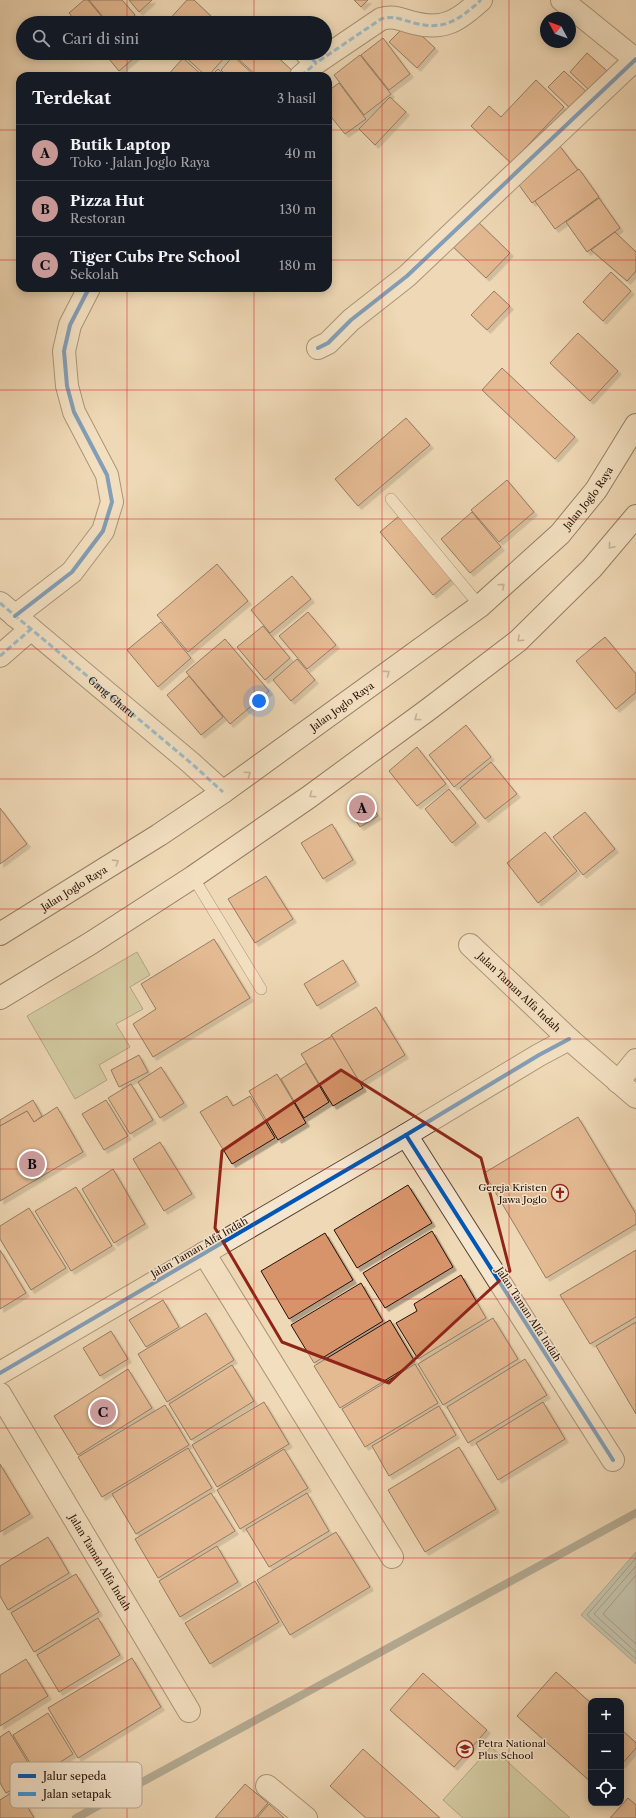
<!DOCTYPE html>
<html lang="id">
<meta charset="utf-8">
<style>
body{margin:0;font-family:"Libre Caslon Text",serif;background:#20242c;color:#f1f3f6}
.controls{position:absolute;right:12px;bottom:12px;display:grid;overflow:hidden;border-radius:8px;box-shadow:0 2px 10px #0003}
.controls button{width:36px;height:36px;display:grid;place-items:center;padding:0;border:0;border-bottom:1px solid #363941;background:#171b24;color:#f1f3f6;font:20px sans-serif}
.compass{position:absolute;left:540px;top:12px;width:36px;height:36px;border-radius:50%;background:#171b24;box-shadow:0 2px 10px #0003;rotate:311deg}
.you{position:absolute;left:259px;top:701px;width:14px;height:14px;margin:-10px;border:3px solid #fff;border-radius:50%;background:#1a73e8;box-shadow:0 0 0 6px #1a73e833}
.badge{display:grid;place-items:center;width:26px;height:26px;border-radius:50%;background:#c59692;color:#111;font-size:13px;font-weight:700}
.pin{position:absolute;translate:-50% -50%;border:2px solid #fff;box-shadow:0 1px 4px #0006}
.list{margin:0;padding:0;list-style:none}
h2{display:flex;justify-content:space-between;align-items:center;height:52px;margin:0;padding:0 16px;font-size:17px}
h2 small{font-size:13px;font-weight:400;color:#9ea1a6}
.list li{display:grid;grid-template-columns:26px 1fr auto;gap:12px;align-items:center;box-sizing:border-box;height:56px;padding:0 16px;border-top:1px solid #363941}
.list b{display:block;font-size:15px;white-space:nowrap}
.list p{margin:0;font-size:13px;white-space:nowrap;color:#9ea1a6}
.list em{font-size:13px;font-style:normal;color:#9ea1a6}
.icon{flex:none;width:22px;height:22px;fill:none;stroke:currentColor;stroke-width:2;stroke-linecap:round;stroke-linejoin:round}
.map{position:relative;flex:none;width:636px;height:1818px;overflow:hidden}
.search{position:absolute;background:#171b24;box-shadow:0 2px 10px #0003;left:16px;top:16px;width:316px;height:44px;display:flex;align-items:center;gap:10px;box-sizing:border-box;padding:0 14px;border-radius:22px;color:#9ea1a6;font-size:15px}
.panel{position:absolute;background:#171b24;box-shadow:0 2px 10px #0003;left:16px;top:72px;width:316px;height:220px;border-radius:12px}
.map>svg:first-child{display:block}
.green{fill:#b5bf91;stroke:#6e684c}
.water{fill:#9bb9b4;stroke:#6d756e}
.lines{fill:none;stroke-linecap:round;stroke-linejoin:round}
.shore{stroke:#61645d;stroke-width:1}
.stream{stroke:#6d756e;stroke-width:8}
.building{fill:#d7946b;stroke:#271006;filter:url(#shadow)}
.lane-casing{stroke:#594232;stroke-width:12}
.street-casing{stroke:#594232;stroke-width:24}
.secondary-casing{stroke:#271006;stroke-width:24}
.lane{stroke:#f5e6cf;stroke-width:11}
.street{stroke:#f5e6cf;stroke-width:22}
.secondary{stroke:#f5e6cf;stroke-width:22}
.quiet{stroke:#3d9add;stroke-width:3;stroke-dasharray:6 3;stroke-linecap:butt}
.cycleway-casing{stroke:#f5e6cf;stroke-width:6}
.cycleway{stroke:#0057b8;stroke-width:4}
.oneway{stroke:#988675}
.marked{fill:none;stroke:#8f2418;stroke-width:3;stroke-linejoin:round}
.grid{fill:none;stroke:#d62828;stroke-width:1;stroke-opacity:0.55}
.labels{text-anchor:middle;stroke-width:3;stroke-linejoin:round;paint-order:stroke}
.street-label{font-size:10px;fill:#271006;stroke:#f5e6cf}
.poi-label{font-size:10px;fill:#271006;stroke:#f5e6cf;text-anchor:end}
.key{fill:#f5e6cf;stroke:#b7a693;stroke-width:1}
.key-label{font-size:11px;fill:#271006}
</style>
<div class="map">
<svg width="636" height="1818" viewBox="0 0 636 1818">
<defs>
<filter id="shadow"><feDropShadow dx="3.5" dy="3.5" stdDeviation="0" flood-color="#0004"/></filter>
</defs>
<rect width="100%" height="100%" fill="#efd8b5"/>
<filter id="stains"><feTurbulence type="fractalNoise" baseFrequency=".005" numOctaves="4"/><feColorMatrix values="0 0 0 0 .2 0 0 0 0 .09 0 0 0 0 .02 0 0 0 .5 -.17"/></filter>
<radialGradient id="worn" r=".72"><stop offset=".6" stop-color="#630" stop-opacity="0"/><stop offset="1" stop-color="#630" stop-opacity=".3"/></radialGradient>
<g class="green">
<path d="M137,952L150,975L130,987L143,1009L116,1024L130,1047L99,1065L107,1080L75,1099L27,1016Z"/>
<path d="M491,1747L570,1818H463L443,1800Z"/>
</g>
<path class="water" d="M636,1552V1664L581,1615Z"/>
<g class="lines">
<g class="shore">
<path d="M636,1558L587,1615L636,1659"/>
<path d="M636,1566L594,1614L636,1652"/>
<path d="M636,1575L603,1614L636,1644"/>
</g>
<path class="stream" d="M76,1818L636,1513"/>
</g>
<g class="building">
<path d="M84,0H88L107,23H77L69,13Z"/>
<path d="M89,0H122L135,15L126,23H108Z"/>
<path d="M129,0H152L139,12Z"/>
<path d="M187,0H194L212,17L207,23H166Z"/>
<path d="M354,0H368L361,7Z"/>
<path d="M408,23L435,48L417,68L389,42Z"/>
<path d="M383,38L410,74L389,90L361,55Z"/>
<path d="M104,53H140L119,71Z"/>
<path d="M183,53H221L225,57L208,76H206L182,54Z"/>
<path d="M237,53H273L296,74L294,76H257L235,56Z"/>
<path d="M587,53L607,71L589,90L570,72Z"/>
<path d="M360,55L391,94L364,115L334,75Z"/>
<path d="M233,56L255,76H227L221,70Z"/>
<path d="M183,58L203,76H167Z"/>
<path d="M218,69L226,76H211Z"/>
<path d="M564,71L589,94L573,111L548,87Z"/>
<path d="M536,80L564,107L511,163L471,126L489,106L501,117Z"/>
<path d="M339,83L366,119L345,134L328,113V91Z"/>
<path d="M390,97L406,112L375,145L359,129Z"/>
<path d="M559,145L578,170L532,203L514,178Z"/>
<path d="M579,169L599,197L555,229L535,201Z"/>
<path d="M599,198L620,228L587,252L566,222Z"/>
<path d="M473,217L510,253L486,278L449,243Z"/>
<path d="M615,232L636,252V271L627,281L591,250Z"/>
<path d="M611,272L631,291L603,321L583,302Z"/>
<path d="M494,291L510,306L487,330L471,315Z"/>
<path d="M578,333L618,371L590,401L550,363Z"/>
<path d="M502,368L575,437L555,459L482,390Z"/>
<path d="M406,418L430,445L358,506L335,479Z"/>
<path d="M507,480L534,512L499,542L471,510Z"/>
<path d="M472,512L501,547L470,573L441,539Z"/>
<path d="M399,516L452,579L433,595L380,532Z"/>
<path d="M217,564L248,601L188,652L157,615Z"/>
<path d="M292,576L311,599L270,633L251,610Z"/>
<path d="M308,612L336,645L307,669L279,636Z"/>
<path d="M161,622L191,658L158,687L127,650Z"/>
<path d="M263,626L290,658L265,680L237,647Z"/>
<path d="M605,637L636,674V692L616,709L576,661Z"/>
<path d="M225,639L269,691L230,724L186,672Z"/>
<path d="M297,659L315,680L291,701L273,680Z"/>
<path d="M189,676L223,717L201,735L167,695Z"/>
<path d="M466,725L491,757L454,787L429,755Z"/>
<path d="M417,747L446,784L417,806L389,771Z"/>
<path d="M491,762L517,794L485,819L460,788Z"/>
<path d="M449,789L476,823L452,843L425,809Z"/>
<path d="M366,797L378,816L360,827L348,808Z"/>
<path d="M0,808L27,844L0,864Z"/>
<path d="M585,812L615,849L583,875L553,837Z"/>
<path d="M332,824L353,860L323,879L301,843Z"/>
<path d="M545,832L577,871L538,903L507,863Z"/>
<path d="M266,876L293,919L255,943L228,899Z"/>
<path d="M214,939L250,998L153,1057L133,1024L156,1009L141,984Z"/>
<path d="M343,960L356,982L317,1006L304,984Z"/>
<path d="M376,1007L405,1055L360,1083L331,1035Z"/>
<path d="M332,1036L363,1088L333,1106L301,1054Z"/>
<path d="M139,1055L148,1072L119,1087L111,1070Z"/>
<path d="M306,1063L329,1102L304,1118L281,1079Z"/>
<path d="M161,1067L184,1103L160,1118L138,1082Z"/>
<path d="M277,1074L306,1123L278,1140L249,1091Z"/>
<path d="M131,1084L153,1120L130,1134L108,1098Z"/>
<path d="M227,1096L233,1106L250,1096L275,1138L232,1164L200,1112Z"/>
<path d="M33,1100L42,1116L34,1122L27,1111L0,1126V1120Z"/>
<path d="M106,1100L128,1136L104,1150L82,1114Z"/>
<path d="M57,1107L83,1152L0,1201V1126L27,1111L34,1122Z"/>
<path d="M578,1117L636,1214V1224L546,1278L484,1173Z"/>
<path d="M160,1142L192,1194L164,1211L133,1159Z"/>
<path d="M113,1169L145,1224L114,1243L82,1189Z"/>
<path d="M408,1185L432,1223L357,1268L334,1230Z"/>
<path d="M76,1187L112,1246L71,1271L35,1211Z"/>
<path d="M29,1208L66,1268L31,1290L0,1239V1226Z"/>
<path d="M432,1231L453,1267L385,1308L363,1273Z"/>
<path d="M325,1233L353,1280L289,1319L261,1271Z"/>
<path d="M0,1250L26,1293L0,1309Z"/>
<path d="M636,1250V1317L590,1344L560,1295Z"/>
<path d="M461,1275L486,1318L418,1359L396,1323L417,1311L414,1304Z"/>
<path d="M361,1283L383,1321L314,1363L291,1325Z"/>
<path d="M163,1300L179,1327L146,1347L129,1320Z"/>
<path d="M206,1313L234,1360L167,1402L138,1354Z"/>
<path d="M493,1318L518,1359L443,1405L418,1364Z"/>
<path d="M390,1320L415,1362L340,1408L314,1366Z"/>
<path d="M636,1322V1414L596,1346Z"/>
<path d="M111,1331L128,1359L100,1376L83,1348Z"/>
<path d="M525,1359L547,1395L468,1443L447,1407Z"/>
<path d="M415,1364L438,1403L365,1447L342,1409Z"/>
<path d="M232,1365L254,1401L191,1440L169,1404Z"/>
<path d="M128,1369L152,1408L78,1455L54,1416Z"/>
<path d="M264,1402L289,1444L217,1487L192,1445Z"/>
<path d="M543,1402L565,1439L498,1480L476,1443Z"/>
<path d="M165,1405L189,1445L102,1497L78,1457Z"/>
<path d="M439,1406L456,1435L389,1476L372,1446Z"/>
<path d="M459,1447L496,1509L425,1552L388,1490Z"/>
<path d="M188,1448L212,1488L136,1534L112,1494Z"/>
<path d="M284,1449L308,1488L240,1529L217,1490Z"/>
<path d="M0,1464L30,1514L0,1532Z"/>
<path d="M211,1493L235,1531L158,1578L135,1539Z"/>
<path d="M307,1493L329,1531L269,1567L246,1529Z"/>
<path d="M336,1532L370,1587L290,1635L257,1580Z"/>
<path d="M48,1537L69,1573L8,1610L0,1596V1566Z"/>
<path d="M217,1546L238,1582L180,1617L159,1581Z"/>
<path d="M76,1574L99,1612L34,1652L11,1613Z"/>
<path d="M255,1581L279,1622L210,1664L185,1623Z"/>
<path d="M98,1618L120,1655L59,1692L37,1655Z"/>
<path d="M132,1658L161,1707L78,1758L48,1708Z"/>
<path d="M26,1659L48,1696L0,1726V1675Z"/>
<path d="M556,1672L591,1703V1782L517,1716Z"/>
<path d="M423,1673L487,1730L454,1767L390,1710Z"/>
<path d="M48,1713L73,1754L38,1776L13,1735Z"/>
<path d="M621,1729L636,1743V1748L621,1765Z"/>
<path d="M9,1731L36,1776L6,1793L0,1783V1737Z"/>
<path d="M363,1749L440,1818H366L330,1786Z"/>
<path d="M245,1784L268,1803L255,1818H215Z"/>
<path d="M17,1789L34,1818H0V1800Z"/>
<path d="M628,1798L636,1805V1818H610Z"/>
<path d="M269,1804L284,1818H257Z"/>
</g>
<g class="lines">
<g class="lane-casing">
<g id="lane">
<path d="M391,499L480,606"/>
<path d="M193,877L261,989"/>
</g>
</g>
<g class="street-casing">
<g id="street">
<path d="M562,0L636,60"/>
<path d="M306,53L316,63L381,19C394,15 402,20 414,23C444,31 459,20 481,0"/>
<path d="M301,76L316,63"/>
<path d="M318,348L328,343L351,320L407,276L636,59"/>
<path d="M0,603L191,763L223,792"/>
<path d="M15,616L72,572L103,531L112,502L107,475L74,412L67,386L64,351L70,325L89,288"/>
<path d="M0,656L31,629"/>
<path id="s1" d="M470,945L569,1039L636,1097"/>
<path d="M618,1082L636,1060"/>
<path d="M406,1135L613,1460"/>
<path d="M204,1253L392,1557"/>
<path d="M0,1373L406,1135L539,1055L569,1039"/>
<path id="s2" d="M0,1394L189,1711"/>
<path d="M267,1786L306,1818"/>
</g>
</g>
<g class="secondary-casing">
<g id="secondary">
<path id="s3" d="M0,934L159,835L223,792L480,606L560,534L596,490L636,425"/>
<path d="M0,998L91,943L193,877L309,797L429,709L518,641L592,568L636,516"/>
</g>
</g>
<use href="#lane" class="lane"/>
<use href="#street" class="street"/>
<use href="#secondary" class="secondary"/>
<g class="quiet">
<path d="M306,53L316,63L381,19C394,15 402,20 414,23C444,31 459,20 481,0"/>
<path d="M301,76L316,63"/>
<path id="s4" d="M0,603L191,763L223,792"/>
<path d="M0,656L31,629"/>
</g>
<g class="cycleway-casing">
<g id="cycleway">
<path d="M318,348L328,343L351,320L407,276L636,59"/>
<path d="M15,616L72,572L103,531L112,502L107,475L74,412L67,386L64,351L70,325L89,288"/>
<path d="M406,1135L613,1460"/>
<path d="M0,1373L406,1135L539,1055L569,1039"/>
</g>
</g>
<use href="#cycleway" class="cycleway"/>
</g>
<defs><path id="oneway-chevron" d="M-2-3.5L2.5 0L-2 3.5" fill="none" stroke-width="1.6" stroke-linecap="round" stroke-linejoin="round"/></defs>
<g class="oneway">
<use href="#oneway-chevron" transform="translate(611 546) rotate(130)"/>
<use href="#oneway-chevron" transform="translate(502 586) rotate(-42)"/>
<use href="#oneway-chevron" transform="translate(520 639) rotate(137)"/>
<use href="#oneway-chevron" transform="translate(387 673) rotate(-36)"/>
<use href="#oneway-chevron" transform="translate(417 718) rotate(144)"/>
<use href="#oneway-chevron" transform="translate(248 774) rotate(-35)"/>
<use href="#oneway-chevron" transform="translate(312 795) rotate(144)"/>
<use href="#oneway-chevron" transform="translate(116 862) rotate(-32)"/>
</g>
<path d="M0 0H636V1818H0ZM341,1070L481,1158L510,1271L389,1383L282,1342L215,1228L222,1151Z" fill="#efd8b5" fill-opacity=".55" fill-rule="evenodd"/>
<path class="marked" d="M341,1070L481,1158L510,1271L389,1383L282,1342L215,1228L222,1151Z"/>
<path class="grid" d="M127,0V23M254,0V23M382,0V1818M509,0V1818M127,53V76M254,53V76M0,130H20M328,130H636M0,260H20M328,260H636M127,288V1818M254,288V1818M0,390H636M0,519H636M0,649H636M0,779H636M0,909H636M0,1039H636M0,1169H636M0,1299H636M0,1428H636M0,1558H636M0,1688H636"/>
<defs>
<g id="church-ring" transform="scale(0.9)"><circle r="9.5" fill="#f5e6cf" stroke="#8f2418" stroke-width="1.5"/><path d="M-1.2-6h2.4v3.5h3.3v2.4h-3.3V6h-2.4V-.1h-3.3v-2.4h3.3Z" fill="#8f2418"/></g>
<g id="school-ring" transform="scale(0.9)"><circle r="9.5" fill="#f5e6cf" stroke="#8f2418" stroke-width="1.5"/><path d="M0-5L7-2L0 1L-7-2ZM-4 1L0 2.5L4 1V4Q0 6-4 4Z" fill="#8f2418"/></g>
</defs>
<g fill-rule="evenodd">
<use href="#church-ring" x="560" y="1193"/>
<use href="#school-ring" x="465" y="1749"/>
</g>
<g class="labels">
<g class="street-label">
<text dy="4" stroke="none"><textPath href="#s3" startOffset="735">Jalan Joglo Raya</textPath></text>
<text dy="4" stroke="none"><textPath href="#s4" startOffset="146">Gang Gharu</textPath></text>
<text dy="4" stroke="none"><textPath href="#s3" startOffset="411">Jalan Joglo Raya</textPath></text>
<text dy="4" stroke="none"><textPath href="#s3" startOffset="87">Jalan Joglo Raya</textPath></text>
<text dy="4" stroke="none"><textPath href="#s1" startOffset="68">Jalan Taman Alfa Indah</textPath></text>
<text transform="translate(199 1247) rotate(-30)" y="4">Jalan Taman Alfa Indah</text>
<text transform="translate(529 1314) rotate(57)" y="4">Jalan Taman Alfa Indah</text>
<text dy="4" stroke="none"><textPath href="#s2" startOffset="196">Jalan Taman Alfa Indah</textPath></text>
</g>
<g class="poi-label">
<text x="547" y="1191">Gereja Kristen<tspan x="547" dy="12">Jawa Joglo</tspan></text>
<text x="478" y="1747" text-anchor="start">Petra National<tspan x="478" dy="12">Plus School</tspan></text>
</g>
</g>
<rect x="10" y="1762" width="132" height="46" rx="6" class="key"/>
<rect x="18" y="1774" width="18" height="4" fill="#0057b8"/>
<rect x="18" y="1792" width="18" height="4" fill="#3d9add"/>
<g class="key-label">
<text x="43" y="1780">Jalur sepeda</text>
<text x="43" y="1798">Jalan setapak</text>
</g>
<rect width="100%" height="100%" filter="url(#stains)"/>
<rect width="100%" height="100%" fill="url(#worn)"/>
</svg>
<div class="controls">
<button>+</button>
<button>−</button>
<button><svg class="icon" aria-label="locate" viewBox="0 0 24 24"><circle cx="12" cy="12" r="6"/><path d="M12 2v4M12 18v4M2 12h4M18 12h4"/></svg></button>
</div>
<svg class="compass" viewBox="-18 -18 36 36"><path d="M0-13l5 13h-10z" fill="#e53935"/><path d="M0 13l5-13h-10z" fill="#9ea1a6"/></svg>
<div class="you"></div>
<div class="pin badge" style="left:362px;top:808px">A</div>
<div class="pin badge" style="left:32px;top:1164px">B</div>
<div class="pin badge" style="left:103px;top:1412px">C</div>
<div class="search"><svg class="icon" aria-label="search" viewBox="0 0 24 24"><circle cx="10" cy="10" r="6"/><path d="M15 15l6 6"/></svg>Cari di sini</div>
<section class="panel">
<h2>Terdekat<small>3 hasil</small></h2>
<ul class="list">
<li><span class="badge">A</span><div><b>Butik Laptop</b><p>Toko · Jalan Joglo Raya</p></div><em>40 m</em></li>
<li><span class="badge">B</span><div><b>Pizza Hut</b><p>Restoran</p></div><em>130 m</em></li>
<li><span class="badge">C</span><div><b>Tiger Cubs Pre School</b><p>Sekolah</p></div><em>180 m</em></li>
</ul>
</section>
</div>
